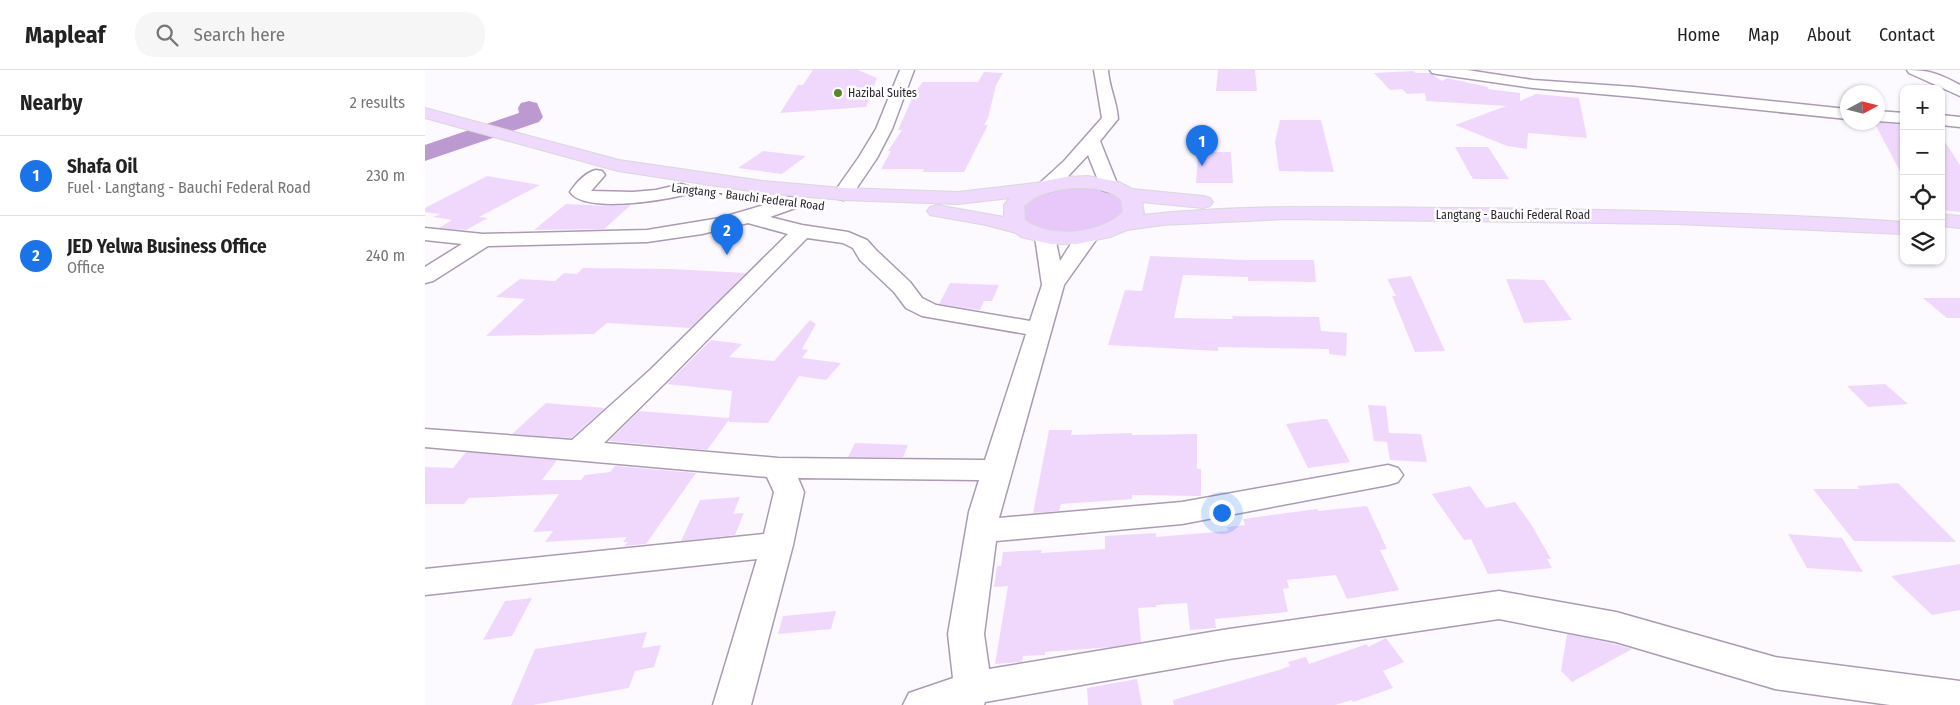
<!DOCTYPE html>
<meta charset="utf-8">
<style>
body{margin:0;font-family:"Fira Sans Condensed",sans-serif;background:#f6f6f6;color:#222}
.controls{position:absolute;right:15px;top:15px;display:grid;overflow:hidden;border-radius:10px;box-shadow:0 1px 4px #0004}
.controls button{width:45px;height:45px;display:grid;place-items:center;padding:0;border:0;border-bottom:1px solid #e0e0e0;background:#fff;color:#222;font:25px sans-serif}
.compass{position:absolute;left:1415px;top:15px;width:45px;height:45px;border-radius:50%;background:#fff;box-shadow:0 1px 4px #0004;rotate:83deg}
.you{position:absolute;left:796px;top:442px;width:18px;height:18px;margin:-12px;border:4px solid #fff;border-radius:50%;background:#1a73e8;box-shadow:0 0 0 8px #1a73e833}
.badge{display:grid;place-items:center;width:32px;height:32px;border-radius:50%;background:#1a73e8;color:#fff;font-size:16px;font-weight:700}
.pin{position:absolute;translate:-50% -41px;filter:drop-shadow(0 1px 2px #0008)}
.pin::after{content:'';position:absolute;top:26px;width:18px;height:15px;background:inherit;clip-path:polygon(0 0,100% 0,50% 100%)}
.list{margin:0;padding:0;list-style:none}
h2{display:flex;justify-content:space-between;align-items:center;height:65px;margin:0;padding:0 20px;font-size:21px}
h2 small{font-size:16px;font-weight:400;color:#767676}
.list li{display:grid;grid-template-columns:32px 1fr auto;gap:15px;align-items:center;box-sizing:border-box;height:80px;padding:0 20px;border-top:1px solid #e0e0e0}
.list b{display:block;font-size:19px;white-space:nowrap}
.list p{margin:0;font-size:16px;white-space:nowrap;color:#767676}
.list em{font-size:16px;font-style:normal;color:#767676}
.icon{flex:none;width:28px;height:28px;fill:none;stroke:currentColor;stroke-width:2;stroke-linecap:round;stroke-linejoin:round}
.map{position:relative;flex:none;width:1535px;height:635px;overflow:hidden}
header{display:flex;align-items:center;gap:30px;box-sizing:border-box;height:70px;padding:0 25px;background:#fff;border-bottom:1px solid #e0e0e0}
header strong{font-size:24px}
nav{display:flex;gap:28px;margin-inline-start:auto;font-size:18px}
.search{width:350px;height:45px;background:#f6f6f6;display:flex;align-items:center;gap:12px;box-sizing:border-box;padding:0 18px;border-radius:20px;color:#767676;font-size:19px}
main{display:flex}
aside{flex:1;background:#fff}
.map>svg:first-child{display:block}
.green{fill:#e8c7fa}
.lines{fill:none;stroke-linecap:round;stroke-linejoin:round}
.river{fill:#bd99d1;fill-rule:evenodd}
.building{fill:#efd8fc}
.minor-casing{stroke:#aa9bb2;stroke-width:3}
.major-casing{stroke:#d9d8da;stroke-width:2}
.minor{fill:#fff;fill-rule:evenodd}
.major{fill:#efd9fd;fill-rule:evenodd}
.poi-dot{fill:#568b23;stroke:#fff;stroke-width:2}
.labels{text-anchor:middle;stroke-width:5;stroke-linejoin:round;paint-order:stroke}
.far-poi-label{font-size:12px;fill:#2d2731;stroke:#fff;text-anchor:start}
.far-street-label{font-size:12px;fill:#2d2731;stroke:#fff}
</style>
<header>
<strong>Mapleaf</strong>
<div class="search"><svg class="icon" aria-label="search" viewBox="0 0 24 24"><circle cx="10" cy="10" r="6"/><path d="M15 15l6 6"/></svg>Search here</div>
<nav><a>Home</a><a>Map</a><a>About</a><a>Contact</a></nav>
</header>
<main>
<aside>
<h2>Nearby<small>2 results</small></h2>
<ul class="list">
<li><span class="badge">1</span><div><b>Shafa Oil</b><p>Fuel · Langtang - Bauchi Federal Road</p></div><em>230 m</em></li>
<li><span class="badge">2</span><div><b>JED Yelwa Business Office</b><p>Office</p></div><em>240 m</em></li>
</ul>
</aside>
<div class="map">
<svg width="1535" height="635" viewBox="0 0 1535 635">
<rect width="100%" height="100%" fill="#fdfaff"/>
<path class="green" d="M627,118H677L698,128L699,144L662,163H625L599,153L595,137L602,129Z"/>
<g class="lines">
<path class="river" d="M104,31L112,33L118,47L114,52L0,91V75L94,43L93,38L96,33Z"/>
</g>
<g class="building">
<path d="M388,0H433L452,8L441,37L355,43L373,15H378Z"/>
<path d="M793,0H830L832,21H791Z"/>
<path d="M988,1L991,3H1005L1017,11L1022,8L1063,17V19L1095,23V31L1111,24L1154,28L1162,68L1103,63L1102,79L1082,76L1030,55L1081,36L1001,31L1000,23L982,24L977,19L965,20L949,3Z"/>
<path d="M559,2L578,3L571,15L563,48L559,55H563L539,102H498L499,99H456L466,81H463L477,60H473L490,22L498,12H553Z"/>
<path d="M855,50H896L909,102L854,101L850,72Z"/>
<path d="M1449,52L1479,55V109Z"/>
<path d="M1516,66L1535,95V142L1516,140Z"/>
<path d="M1030,77H1063L1084,109H1048Z"/>
<path d="M338,81L381,86L357,104L313,98Z"/>
<path d="M773,82H806L808,113H771Z"/>
<path d="M62,106L115,115L54,147L63,148L41,160L14,158L27,150L8,147L15,144L0,142V138Z"/>
<path d="M141,134L183,136L206,135L179,159L109,160Z"/>
<path d="M725,186L823,190H889L891,212L823,211V207L758,205L749,248L808,249L807,246L894,247L896,261L922,263L921,286L904,284V279L793,277V281L683,275L700,220L717,221Z"/>
<path d="M158,198L247,199L321,203L265,258L182,253L169,264L61,266L100,229L71,227L95,209L130,211L139,203L152,204Z"/>
<path d="M986,206L1020,281L990,282L967,226H971L962,209Z"/>
<path d="M1081,209L1119,210L1147,250L1099,253Z"/>
<path d="M525,213L574,215L567,231H559L555,240L514,234Z"/>
<path d="M1498,228H1535V248H1522Z"/>
<path d="M385,250L391,254L377,279L383,280L377,288L416,293L401,310L374,306L343,353L304,352V350L282,380L184,371L214,341L304,348L307,321L242,314L286,270L317,274L304,287L349,291Z"/>
<path d="M1460,314L1483,334L1443,337L1422,316Z"/>
<path d="M121,333L180,338L146,368L87,364Z"/>
<path d="M943,335L961,336L964,363L996,364L1002,392L965,390L962,372L949,371Z"/>
<path d="M897,349H902L925,392L883,398L861,354Z"/>
<path d="M624,360H647L646,365L707,363V365L772,364V399H776V426L707,425V429L636,434L634,441L608,443Z"/>
<path d="M430,373L459,374L483,375L478,387H423Z"/>
<path d="M41,382L132,390L117,410H156L160,405L185,402L190,396L271,403L221,474L199,476L203,472H198L202,467L120,472L128,461L108,462L134,424L44,428L39,434H0V397L28,398Z"/>
<path d="M1473,413L1531,472L1429,471L1388,419H1435L1432,416Z"/>
<path d="M1045,416L1061,438L1090,432L1106,454L1126,489H1122L1127,498L1063,504L1046,469L1039,470L1007,424Z"/>
<path d="M315,427L308,444L319,443L310,465L256,471L275,430Z"/>
<path d="M942,436L962,479L955,480L974,520L922,529L911,505L862,510L864,518L858,519L863,542L790,549L791,558L765,560L762,533L731,535V537L713,538L716,572L687,577L620,582V585L598,586L597,592L570,594L583,516L569,517L572,496H576L578,482L617,480L616,483L680,479V466L731,463V467L803,461L802,457L820,455L818,449L892,439L893,441Z"/>
<path d="M1363,464L1417,468L1438,502L1382,498Z"/>
<path d="M1535,494V540L1507,545L1466,506Z"/>
<path d="M107,528L87,566L58,570L80,531Z"/>
<path d="M411,541L406,559L353,564L358,546Z"/>
<path d="M222,562L217,578L236,575L229,597L210,601L204,618L108,635H86L110,579Z"/>
<path d="M1142,564L1190,574L1207,579L1147,612L1136,601Z"/>
<path d="M961,568L979,592L958,601L968,618L928,632L927,630L910,635H749L748,630L854,600L865,596L863,592L881,587L884,594L942,574L943,577Z"/>
<path d="M712,609L717,635H663L662,618Z"/>
</g>
<g class="lines">
<g class="minor-casing">
<g id="minor">
<path d="M475,0H489L467,59L452,88L425,128L418,130L411,128L408,124L434,87L451,59Z"/>
<path d="M669,0H683C684,17 692,32 693,49L675,71L693,116L691,120L684,122L677,120L663,85L630,120L623,122L616,120L614,116L616,112L639,91L677,48Z"/>
<path d="M1005,0H1042L1108,10L1209,17L1422,39V49L1209,27L1108,18L1012,4L1007,3Z"/>
<path d="M1482,0C1504,0 1515,4 1535,15V26L1484,3Z"/>
<path d="M1452,41L1479,43V53L1452,51Z"/>
<path d="M1516,45L1535,47V57L1516,55Z"/>
<path d="M171,100L177,101L180,105L166,121L208,122L231,120L256,114L263,116L265,120L263,124C239,130 160,144 145,122C151,113 161,102 171,100Z"/>
<path d="M366,127L373,129L376,133L373,137L345,147L377,155L423,162L442,170L451,180L485,212L497,228L511,235L605,251L617,215L610,167L613,163L620,161L627,163L630,167L635,191C644,178 652,158 670,163L673,167L639,215L574,448L757,432L963,395L973,398L978,405L973,412L963,415L757,454L571,471L559,564L564,599L804,559L1074,521L1191,542L1350,587L1535,611V635H1465L1350,619L1191,572L1074,549L804,589L560,632L559,635H478L484,623L528,608L523,564L544,442L554,410L373,408L379,422L368,475L326,635H288L332,489L0,525V499L339,464L349,422L342,407L0,377V359L147,370L226,299L363,164L323,153L277,164L222,172L63,176L8,211L0,213V197L37,174L0,170V158L58,164L222,160L295,148ZM382,168L418,173L428,178L435,190L469,222L481,238L497,246L601,264L560,390L353,388L179,373L244,309Z"/>
</g>
</g>
<g class="major-casing">
<g id="major">
<path d="M0,38L194,90L338,111L418,118L533,122L611,113L640,107L663,106L694,112L707,119L778,126L785,128L788,132L785,136L778,138L717,132L719,143L717,145C819,134 921,137 1023,138C1175,139 1327,142 1479,152V164L1251,154L860,149L738,155L702,160L685,167L652,174H626L596,167L591,163L561,155L505,145L502,141L505,137L512,135L579,147V135L585,128L533,134L418,130L338,123L193,101L0,48ZM648,118C665,118 683,117 696,130L698,142C675,164 626,169 600,150L599,136C613,123 630,120 648,118Z"/>
<path d="M1516,144L1535,146V158L1516,156Z"/>
</g>
</g>
<use href="#minor" class="minor"/>
<use href="#major" class="major"/>
</g>
<circle class="poi-dot" cx="413" cy="23" r="5"/>
<g class="labels">
<g class="far-poi-label">
<text x="423" y="27">Hazibal Suites</text>
</g>
<g class="far-street-label">
<text transform="translate(323 127) rotate(7)" y="4">Langtang - Bauchi Federal Road</text>
<text x="1088" y="149">Langtang - Bauchi Federal Road</text>
</g>
</g>
</svg>
<div class="controls">
<button>+</button>
<button>−</button>
<button><svg class="icon" aria-label="locate" viewBox="0 0 24 24"><circle cx="12" cy="12" r="6"/><path d="M12 2v4M12 18v4M2 12h4M18 12h4"/></svg></button>
<button><svg class="icon" aria-label="layers" viewBox="0 0 24 24"><path d="M12 4l9 5-9 5-9-5zM3 14l9 5 9-5"/></svg></button>
</div>
<svg class="compass" viewBox="-18 -18 36 36"><path d="M0-13l5 13h-10z" fill="#e53935"/><path d="M0 13l5-13h-10z" fill="#767676"/></svg>
<div class="you"></div>
<div class="pin badge" style="left:777px;top:96px">1</div>
<div class="pin badge" style="left:302px;top:185px">2</div>
</div>
</main>
